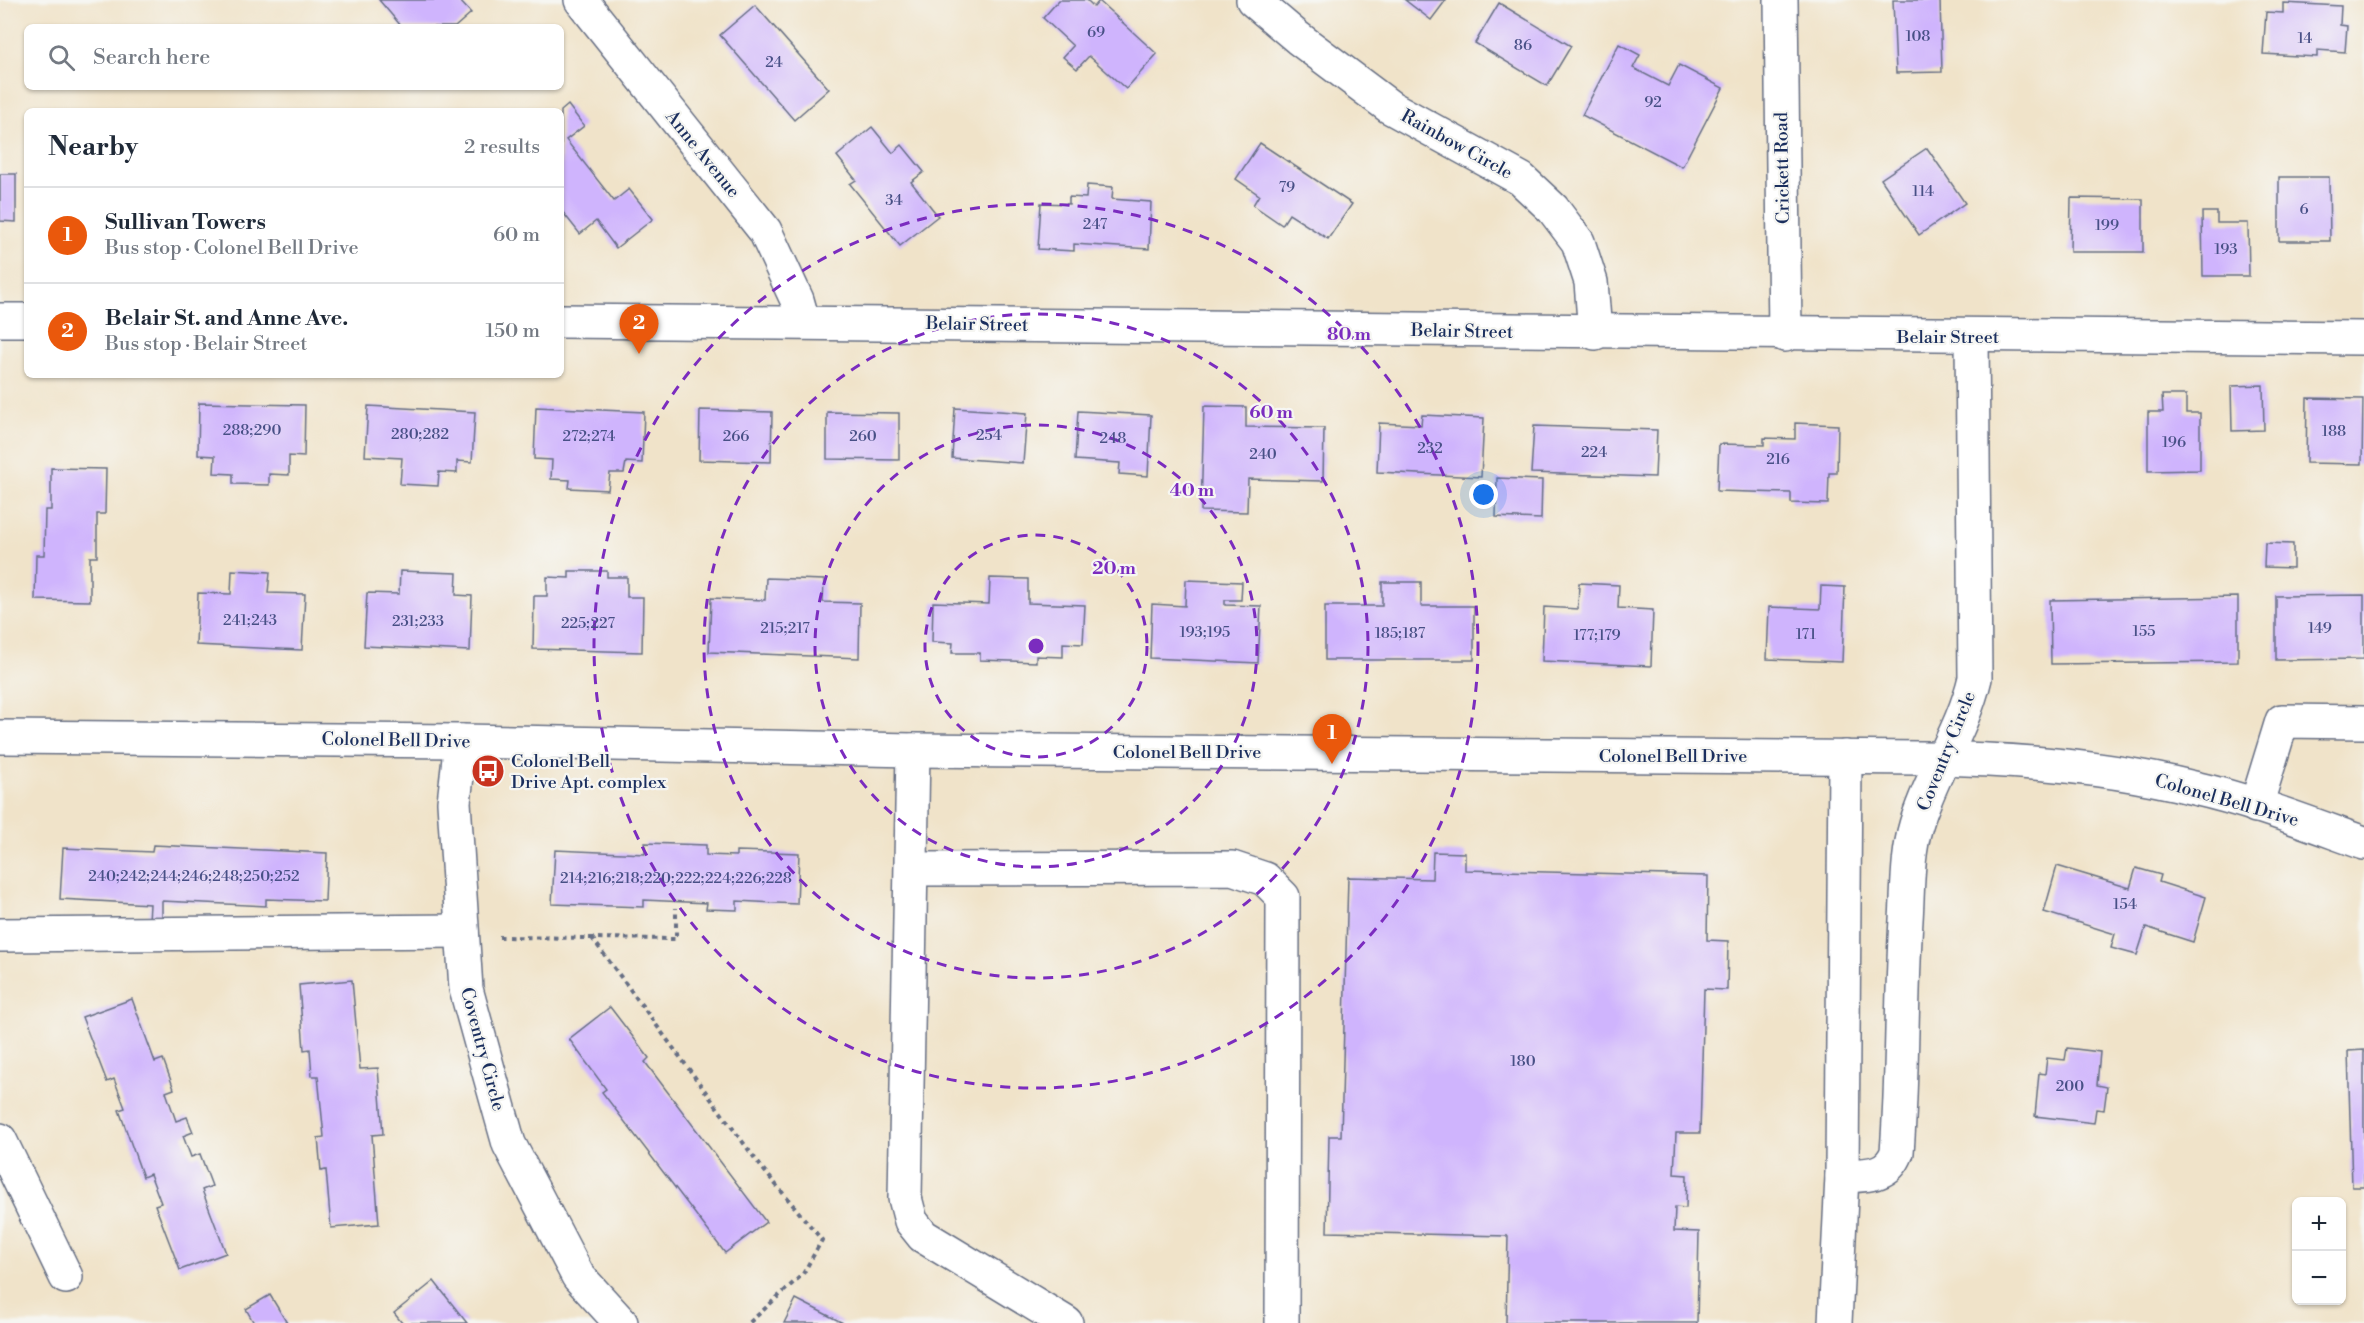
<!DOCTYPE html>
<meta charset="utf-8">
<style>
body{margin:0;font-family:"Libre Bodoni",serif;background:#f6f6f7;color:#1f2937}
.controls{position:absolute;right:18px;bottom:18px;display:grid;overflow:hidden;border-radius:9px;box-shadow:0 2px 4px #0004}
.controls button{width:54px;height:54px;display:grid;place-items:center;padding:0;border:0;border-bottom:2px solid #e0e1e3;background:#fff;color:#1f2937;font:30px sans-serif}
.you{position:absolute;left:1484px;top:495px;width:21px;height:21px;margin:-15px;border:4px solid #fff;border-radius:50%;background:#1a73e8;box-shadow:0 0 0 9px #1a73e833}
.badge{display:grid;place-items:center;width:39px;height:39px;border-radius:50%;background:#ea580c;color:#fff;font-size:20px;font-weight:700}
.pin{position:absolute;translate:-50% -50px;filter:drop-shadow(0 2px 3px #0008)}
.pin::after{content:'';position:absolute;top:32px;width:21px;height:18px;background:inherit;clip-path:polygon(0 0,100% 0,50% 100%)}
.list{margin:0;padding:0;list-style:none}
h2{display:flex;justify-content:space-between;align-items:center;height:78px;margin:0;padding:0 24px;font-size:26px}
h2 small{font-size:20px;font-weight:400;color:#747a83}
.list li{display:grid;grid-template-columns:39px 1fr auto;gap:18px;align-items:center;box-sizing:border-box;height:96px;padding:0 24px;border-top:2px solid #e0e1e3}
.list b{display:block;font-size:22px;white-space:nowrap}
.list p{margin:0;font-size:20px;white-space:nowrap;color:#747a83}
.list em{font-size:20px;font-style:normal;color:#747a83}
.icon{flex:none;width:33px;height:33px;fill:none;stroke:currentColor;stroke-width:2;stroke-linecap:round;stroke-linejoin:round}
.map{position:relative;flex:none;width:2364px;height:1323px;overflow:hidden}
.search{position:absolute;background:#fff;box-shadow:0 2px 4px #0004;left:24px;top:24px;width:540px;height:66px;display:flex;align-items:center;gap:15px;box-sizing:border-box;padding:0 21px;border-radius:9px;color:#747a83;font-size:22px}
.panel{position:absolute;background:#fff;box-shadow:0 2px 4px #0004;left:24px;top:108px;width:540px;height:270px;border-radius:9px}
.map>svg:first-child{display:block}
.building{fill:#cfb4fd}
.lines{fill:none;stroke-linecap:round;stroke-linejoin:round}
.minor-casing{stroke:#666e83;stroke-width:36}
.major-casing{stroke:#666e83;stroke-width:36}
.path{stroke:#666e83;stroke-width:4;stroke-dasharray:4.5 4.5;stroke-linecap:butt}
.minor{stroke:#fff;stroke-width:33}
.major{stroke:#fff;stroke-width:33}
.ring{fill:none;stroke:#7b2cbf;stroke-width:3;stroke-dasharray:10 8}
.labels{text-anchor:middle;stroke-width:4.5;stroke-linejoin:round;paint-order:stroke}
.number-label{font-size:15px;fill:#485086}
.street-label{font-size:18px;fill:#1b2f5e;stroke:#f6f6f2}
.poi-label{font-size:18px;fill:#1b2f5e;stroke:#f6f6f2;text-anchor:start}
.centre{fill:#7b2cbf;stroke:#f6f6f2;stroke-width:3}
.ring-label{font-size:18px;text-anchor:middle;font-weight:bold;fill:#7b2cbf;stroke:#f6f6f2;stroke-width:4.5;stroke-linejoin:round;paint-order:stroke}
</style>
<div class="map">
<svg width="2364" height="1323" viewBox="0 0 2364 1323">
<rect width="100%" height="100%" fill="#f6f6f2"/>
<filter id="ink" filterUnits="userSpaceOnUse"><feTurbulence type="fractalNoise" baseFrequency=".0167" numOctaves="2"/><feDisplacementMap in="SourceGraphic" scale="12" xChannelSelector="R" yChannelSelector="G"/><feConvolveMatrix kernelMatrix="1 2 1 2 8 2 1 2 1" color-interpolation-filters="sRGB"/></filter>
<filter id="wash" filterUnits="userSpaceOnUse"><feTurbulence type="fractalNoise" baseFrequency=".008" numOctaves="4" result="noise"/><feDisplacementMap in="SourceGraphic" scale="24" xChannelSelector="R" yChannelSelector="G"/><feGaussianBlur stdDeviation="1.35" result="paint"/><feColorMatrix in="noise" values="0 0 0 0 0 0 0 0 0 0 0 0 0 0 0 0 0 1.4 0 .05"/><feComposite in="paint" operator="in"/></filter>
<g filter="url(#wash)">
<rect width="100%" height="100%" fill="#f0e3c9"/>
<g id="blocks">
<g class="building">
<path d="M379,0H459L471,13L455,27H402Z"/>
<path d="M1059,0H1087L1094,7L1099,1L1157,54L1126,89L1089,56L1077,69L1063,57L1073,46L1043,18Z"/>
<path d="M1405,0H1446L1431,20Z"/>
<path d="M1893,0H1940L1942,72L1896,73Z"/>
<path d="M1499,3L1571,46L1547,86L1475,43Z"/>
<path d="M2283,3L2341,6L2340,25L2347,26L2345,52L2317,50V57L2263,54L2266,12L2283,13Z"/>
<path d="M755,5L829,89L794,120L720,35Z"/>
<path d="M1619,44L1640,55L1633,68L1668,86L1679,65L1723,88L1682,167L1582,115Z"/>
<path d="M568,105L584,126L566,140L614,201L629,189L653,219L616,248L596,221L580,234L561,210V111Z"/>
<path d="M872,127L893,153L902,145L924,172L911,182L938,216L900,246L850,184L856,180L837,156Z"/>
<path d="M1260,143L1352,204L1328,239L1289,214L1282,225L1253,205L1259,195L1236,179Z"/>
<path d="M1927,148L1965,203L1919,235L1881,179Z"/>
<path d="M0,174H16V222L0,221Z"/>
<path d="M2279,177H2329L2330,241H2279Z"/>
<path d="M1087,185L1113,187L1112,199L1151,202L1149,249L1074,244V251L1038,249L1041,203L1069,204V197L1086,198Z"/>
<path d="M2071,198L2143,199V252H2070Z"/>
<path d="M2202,212H2217V223H2248L2249,276H2203Z"/>
<path d="M2263,385L2264,430L2232,431L2231,386Z"/>
<path d="M2162,395H2186V413H2200V470L2148,471V412H2163Z"/>
<path d="M2307,398L2363,399L2362,464L2306,463Z"/>
<path d="M199,403L305,405L304,457L289,456V475L269,474V485L233,484V474L214,473L215,456L198,455Z"/>
<path d="M368,406L475,412L472,462L457,461V473L439,472L438,486L400,484L402,458L365,456Z"/>
<path d="M1204,406L1246,407V427L1324,428L1323,481L1248,479L1247,512L1201,511Z"/>
<path d="M536,407L644,412L642,463L626,462L624,473H610L608,490L569,488L570,480L551,479L552,460L534,459Z"/>
<path d="M955,408L1027,413L1023,463L952,458Z"/>
<path d="M700,410L772,412L771,462L699,460Z"/>
<path d="M1078,411L1151,415L1148,476L1119,474L1120,463L1075,460Z"/>
<path d="M827,412L899,413V460L827,459Z"/>
<path d="M1422,415L1484,418L1481,477L1377,472L1379,423L1421,425Z"/>
<path d="M1795,423L1838,425L1837,473H1829L1828,504L1791,503V493L1717,491L1719,444L1764,445V438L1795,439Z"/>
<path d="M1534,426L1657,430L1655,477L1531,473Z"/>
<path d="M51,468L106,469L105,514H97V557H90V601L35,600L36,555H44L45,510H51Z"/>
<path d="M1497,478L1542,480L1541,519L1496,517Z"/>
<path d="M2265,543L2293,544V568L2264,567Z"/>
<path d="M232,570L270,572L268,593L305,594L302,650L196,645L198,593L231,594Z"/>
<path d="M400,571L457,573L456,595L472,596L470,651L364,646L367,593L399,594Z"/>
<path d="M569,571H607V577H627V597H643L642,652L533,649L534,596H547V577L569,578Z"/>
<path d="M766,578L824,580L823,602L860,603L859,658L709,652L711,598L765,600Z"/>
<path d="M990,578L1028,579V603L1085,605L1083,644L1063,643V657L1036,656V662L980,660V653H952L953,643L932,642L933,602L989,604Z"/>
<path d="M1186,580L1242,582L1241,600H1225V605L1261,606L1258,663L1150,658L1152,604L1185,606Z"/>
<path d="M1382,582H1421V606H1474V660H1325V606H1382Z"/>
<path d="M1579,583L1619,585L1618,608L1653,610L1651,666L1542,661L1544,607L1578,609Z"/>
<path d="M1821,586L1845,587L1842,662L1767,659L1769,607L1820,609Z"/>
<path d="M2364,595V659L2276,660V596Z"/>
<path d="M2238,597V662L2051,664L2050,600Z"/>
<path d="M645,843L706,845V855L736,856V851L799,853L797,904L737,901V910L706,909L707,903L644,900V907L552,904L555,850L645,854Z"/>
<path d="M153,845L327,853L325,901L266,899V906L162,901V922L149,921L150,904L60,899L63,848L152,852Z"/>
<path d="M1433,852L1465,853V870L1708,876L1707,940L1728,941L1727,990L1704,989L1700,1133H1676L1674,1174L1687,1175L1686,1208L1675,1207L1674,1231L1699,1232L1697,1323H1506L1508,1236L1327,1232L1329,1136H1341L1348,877L1432,879Z"/>
<path d="M2057,866L2130,888L2136,868L2161,875L2159,882L2206,897L2193,942L2146,927L2137,955L2111,948L2115,934L2044,912Z"/>
<path d="M352,980L360,1069L378,1068L383,1134L372,1135L379,1224L331,1228L326,1170L321,1171L318,1138L324,1137L318,1076H312L310,1049L304,1050L299,985Z"/>
<path d="M132,999L155,1062L163,1059L174,1089L166,1092L176,1121L187,1117L193,1132L183,1136L191,1157L200,1154L212,1186L202,1190L226,1253L180,1270L155,1205L161,1203L150,1174L143,1177L119,1110L125,1108L114,1079L107,1082L82,1017Z"/>
<path d="M610,1007L649,1058L645,1062L766,1222L725,1253L602,1092L606,1089L569,1039Z"/>
<path d="M2067,1048L2100,1052L2097,1085L2107,1087L2104,1110L2096,1109L2094,1123L2035,1116L2039,1073L2045,1074L2047,1058L2065,1060Z"/>
<path d="M2364,1050V1187H2352L2348,1051Z"/>
<path d="M434,1281L467,1323H402L394,1313Z"/>
<path d="M270,1295L287,1323H254L246,1309Z"/>
<path d="M796,1299L843,1323H784Z"/>
</g>
</g>
</g>
<g filter="url(#ink)">
<use href="#blocks" fill-opacity="0" stroke="#666e83" stroke-width="1.5"/>
<g class="lines">
<g class="minor-casing">
<g id="minor">
<path d="M581,0L765,231L797,300L803,321"/>
<path d="M1253,0L1298,38L1390,107L1521,179L1553,209L1578,242L1591,282L1595,333"/>
<path d="M1781,0L1785,335"/>
<path d="M0,737L461,741L913,750L1922,758C2014,759 2105,766 2194,788C2252,801 2308,823 2364,843"/>
<path d="M461,741L454,802L466,989L488,1069L509,1144L578,1276L621,1323"/>
<path d="M913,750L905,1198L911,1221L923,1236L1066,1323"/>
<path d="M2256,806L2282,721L2364,722"/>
<path d="M912,869L1232,868L1265,879L1283,897L1282,1323"/>
<path d="M0,935L462,931"/>
<path d="M0,1140L66,1277"/>
<path d="M1842,1176C1866,1175 1888,1177 1897,1152C1903,1075 1901,997 1906,920C1908,888 1907,855 1916,825C1931,774 1963,730 1975,678L1972,337"/>
<path d="M1835,1323L1842,1176L1845,757"/>
</g>
</g>
<g class="major-casing">
<g id="major">
<path d="M0,320H27"/>
<path d="M561,321C1162,322 1763,337 2364,338"/>
</g>
</g>
<g class="path">
<path d="M499,937L676,939V908"/>
<path d="M592,938L762,1168L822,1240L803,1274L749,1323"/>
</g>
<use href="#minor" class="minor"/>
<use href="#major" class="major"/>
</g>
</g>
<g class="ring">
<circle cx="1036" cy="646" r="111"/>
<circle cx="1036" cy="646" r="221"/>
<circle cx="1036" cy="646" r="332"/>
<circle cx="1036" cy="646" r="442"/>
</g>
<defs>
<g id="bus-disc" transform="scale(1.725)"><circle r="9.5" fill="#c8321e" stroke="#f6f6f2"/><path d="M-5-6H5V4H4V6H2V4H-2V6H-4V4H-5ZM-3.5-4V0h7V-4ZM-3.5 1.2v1.5H-2V1.2ZM2 1.2v1.5H3.5V1.2Z" fill="#fff"/></g>
</defs>
<g fill-rule="evenodd">
<use href="#bus-disc" x="488" y="771"/>
</g>
<g class="labels">
<g class="number-label">
<text x="1096" y="37">69</text>
<text x="1918" y="41">108</text>
<text x="2305" y="43">14</text>
<text x="1523" y="50">86</text>
<text x="774" y="67">24</text>
<text x="1653" y="107">92</text>
<text x="1287" y="192">79</text>
<text x="1923" y="196">114</text>
<text x="894" y="205">34</text>
<text x="2304" y="214">6</text>
<text x="1095" y="229">247</text>
<text x="2107" y="230">199</text>
<text x="2226" y="254">193</text>
<text x="252" y="435">288;290</text>
<text x="2334" y="436">188</text>
<text x="420" y="439">280;282</text>
<text x="989" y="440">254</text>
<text x="589" y="441">272;274</text>
<text x="736" y="441">266</text>
<text x="863" y="441">260</text>
<text x="1113" y="443">248</text>
<text x="2174" y="447">196</text>
<text x="1430" y="453">232</text>
<text x="1594" y="457">224</text>
<text x="1263" y="459">240</text>
<text x="1778" y="464">216</text>
<text x="250" y="625">241;243</text>
<text x="418" y="626">231;233</text>
<text x="588" y="628">225;227</text>
<text x="785" y="633">215;217</text>
<text x="2320" y="633">149</text>
<text x="2144" y="636">155</text>
<text x="1205" y="637">193;195</text>
<text x="1400" y="638">185;187</text>
<text x="1806" y="639">171</text>
<text x="1597" y="640">177;179</text>
<text x="194" y="881">240;242;244;246;248;250;252</text>
<text x="676" y="883">214;216;218;220;222;224;226;228</text>
<text x="2125" y="909">154</text>
<text x="1523" y="1066">180</text>
<text x="2070" y="1091">200</text>
</g>
<g class="street-label">
<text transform="translate(1457 144) rotate(29)" y="6">Rainbow Circle</text>
<text transform="translate(703 154) rotate(51)" y="6">Anne Avenue</text>
<text transform="translate(1782 168) rotate(-91)" y="6">Crickett Road</text>
<text transform="translate(977 324) rotate(1)" y="6">Belair Street</text>
<text transform="translate(1462 331) rotate(1)" y="6">Belair Street</text>
<text x="1948" y="343">Belair Street</text>
<text transform="translate(396 740) rotate(1)" y="6">Colonel Bell Drive</text>
<text transform="translate(1946 751) rotate(-68)" y="6">Coventry Circle</text>
<text x="1187" y="758">Colonel Bell Drive</text>
<text x="1673" y="762">Colonel Bell Drive</text>
<text transform="translate(2227 800) rotate(16)" y="6">Colonel Bell Drive</text>
<text transform="translate(483 1049) rotate(75)" y="6">Coventry Circle</text>
</g>
<g class="poi-label">
<text x="511" y="767">Colonel Bell<tspan x="511" dy="21">Drive Apt. complex</tspan></text>
</g>
</g>
<circle cx="1036" cy="646" r="9" class="centre"/>
<g class="ring-label">
<text x="1349" y="340">80 m</text>
<text x="1271" y="418">60 m</text>
<text x="1192" y="496">40 m</text>
<text x="1114" y="574">20 m</text>
</g>
</svg>
<div class="controls">
<button>+</button>
<button>−</button>
</div>
<div class="you"></div>
<div class="pin badge" style="left:1332px;top:764px">1</div>
<div class="pin badge" style="left:639px;top:354px">2</div>
<div class="search"><svg class="icon" aria-label="search" viewBox="0 0 24 24"><circle cx="10" cy="10" r="6"/><path d="M15 15l6 6"/></svg>Search here</div>
<section class="panel">
<h2>Nearby<small>2 results</small></h2>
<ul class="list">
<li><span class="badge">1</span><div><b>Sullivan Towers</b><p>Bus stop · Colonel Bell Drive</p></div><em>60 m</em></li>
<li><span class="badge">2</span><div><b>Belair St. and Anne Ave.</b><p>Bus stop · Belair Street</p></div><em>150 m</em></li>
</ul>
</section>
</div>
